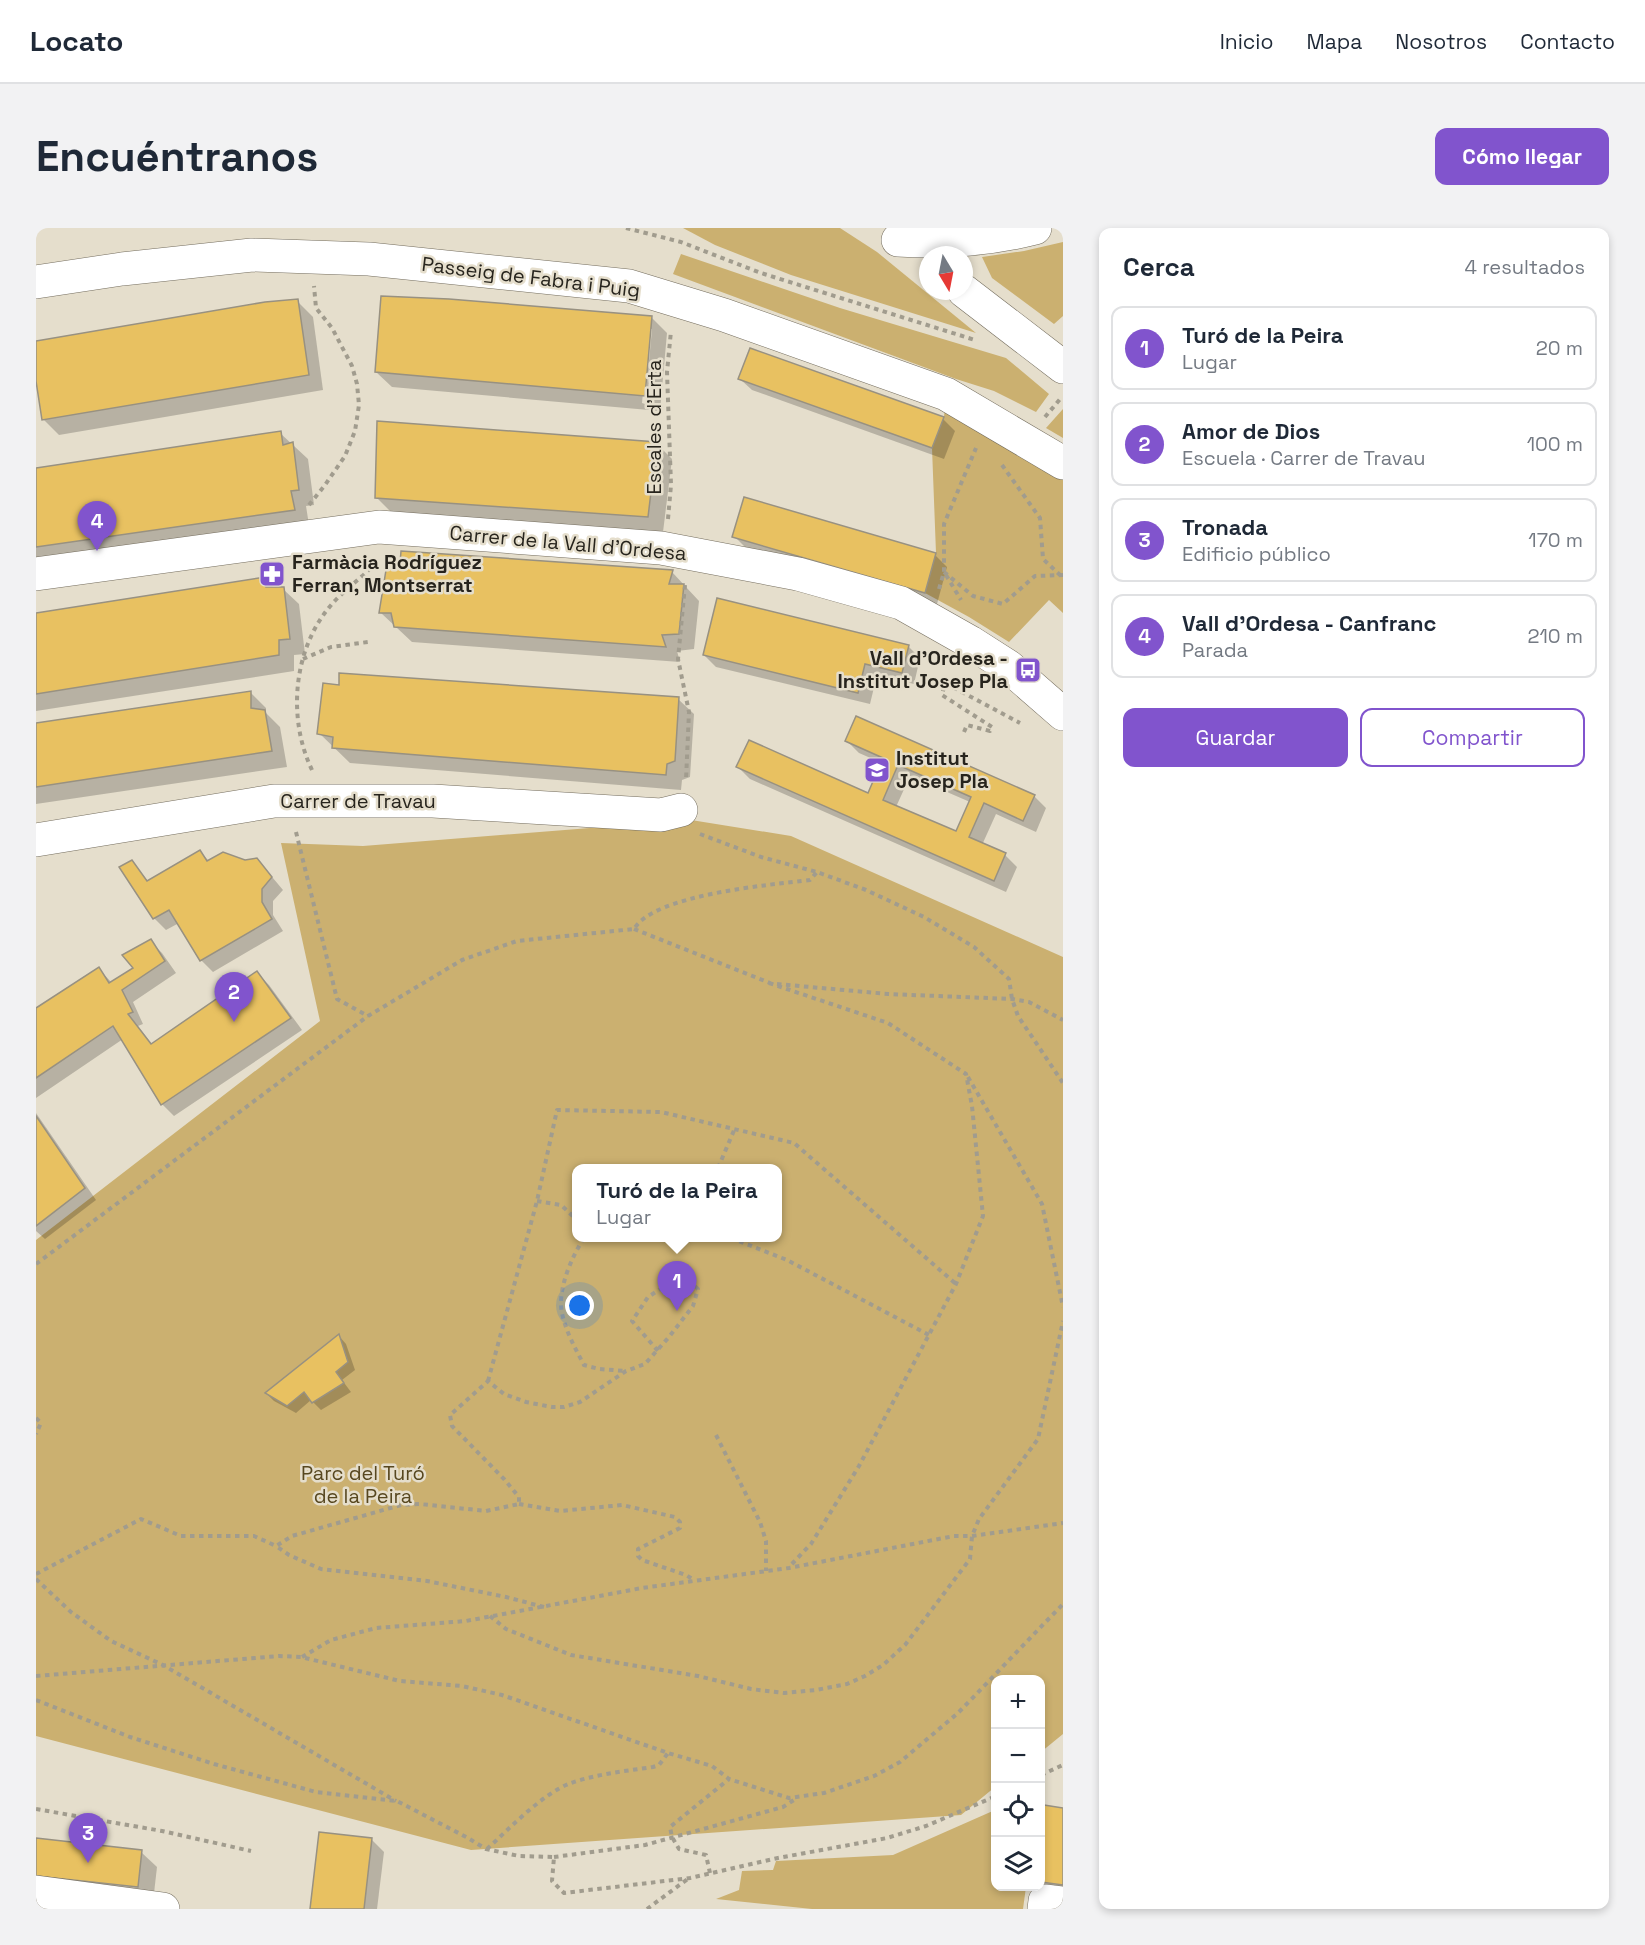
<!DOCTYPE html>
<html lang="es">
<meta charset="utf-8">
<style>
body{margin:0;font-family:"Space Grotesk",sans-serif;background:#f2f2f3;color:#1f2937}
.controls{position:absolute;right:18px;bottom:18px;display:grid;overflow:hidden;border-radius:12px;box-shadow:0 3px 9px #0003}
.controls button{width:54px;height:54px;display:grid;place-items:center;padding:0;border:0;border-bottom:2px solid #e0e1e3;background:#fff;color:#1f2937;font:30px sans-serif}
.compass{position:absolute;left:883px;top:18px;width:54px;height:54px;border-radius:50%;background:#fff;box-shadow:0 3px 9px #0003;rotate:170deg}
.you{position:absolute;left:544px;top:1078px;width:21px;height:21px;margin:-15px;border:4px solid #fff;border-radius:50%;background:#1a73e8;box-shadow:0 0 0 9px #1a73e833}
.badge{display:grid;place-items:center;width:39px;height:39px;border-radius:50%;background:#8154cd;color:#fff;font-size:20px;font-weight:700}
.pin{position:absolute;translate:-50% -50px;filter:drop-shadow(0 2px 3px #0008)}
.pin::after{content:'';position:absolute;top:32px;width:21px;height:18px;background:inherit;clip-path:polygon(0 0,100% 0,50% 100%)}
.popup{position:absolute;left:536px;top:936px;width:210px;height:78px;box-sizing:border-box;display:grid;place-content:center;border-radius:12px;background:#fff;filter:drop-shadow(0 2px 4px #0005);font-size:20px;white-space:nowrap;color:#747a83}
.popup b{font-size:22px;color:#1f2937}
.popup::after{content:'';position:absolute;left:50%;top:100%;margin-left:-12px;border:12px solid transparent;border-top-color:#fff}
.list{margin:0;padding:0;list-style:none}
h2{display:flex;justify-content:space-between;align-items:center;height:78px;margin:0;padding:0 24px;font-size:26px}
h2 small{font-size:20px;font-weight:400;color:#747a83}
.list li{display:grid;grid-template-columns:39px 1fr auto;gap:18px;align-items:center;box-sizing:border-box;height:84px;margin:0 12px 12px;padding:0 12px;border:2px solid #e0e1e3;border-radius:12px}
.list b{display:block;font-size:22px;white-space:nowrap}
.list p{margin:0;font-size:20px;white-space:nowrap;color:#747a83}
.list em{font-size:20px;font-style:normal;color:#747a83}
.actions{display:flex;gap:12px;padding:18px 24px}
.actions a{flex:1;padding:14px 0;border:2px solid #8154cd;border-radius:12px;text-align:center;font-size:21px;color:#8154cd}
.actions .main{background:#8154cd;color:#fff}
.icon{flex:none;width:33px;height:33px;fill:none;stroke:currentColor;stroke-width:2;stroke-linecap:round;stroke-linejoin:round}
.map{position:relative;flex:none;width:1027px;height:1681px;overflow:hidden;border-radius:12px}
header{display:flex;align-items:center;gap:36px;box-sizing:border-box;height:84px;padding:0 30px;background:#fff;border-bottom:2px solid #e0e1e3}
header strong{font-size:28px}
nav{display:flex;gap:33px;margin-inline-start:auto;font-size:21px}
.intro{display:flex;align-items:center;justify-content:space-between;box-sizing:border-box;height:144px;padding:0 36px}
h1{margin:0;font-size:42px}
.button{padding:15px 27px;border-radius:12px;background:#8154cd;color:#fff;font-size:21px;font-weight:700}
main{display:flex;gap:36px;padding:0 36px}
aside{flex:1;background:#fff;border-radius:12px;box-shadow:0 3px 9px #0003}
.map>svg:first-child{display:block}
.green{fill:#cbb070;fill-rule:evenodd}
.shadow{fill:#0003;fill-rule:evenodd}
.building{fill:#e8c161;stroke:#989181;stroke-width:1.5;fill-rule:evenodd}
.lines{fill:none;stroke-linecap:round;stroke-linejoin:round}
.minor-casing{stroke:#746d5e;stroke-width:34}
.path{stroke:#a19c8e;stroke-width:4;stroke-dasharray:4.5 4.5;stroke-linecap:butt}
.minor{stroke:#fff;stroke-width:33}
.labels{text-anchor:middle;stroke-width:5;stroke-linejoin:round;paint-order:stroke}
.street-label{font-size:20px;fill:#27241d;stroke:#e5decc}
.poi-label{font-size:20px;font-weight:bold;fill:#27241d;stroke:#e5decc;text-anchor:start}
.park-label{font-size:20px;fill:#57471f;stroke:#e5decc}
</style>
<header>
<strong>Locato</strong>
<nav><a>Inicio</a><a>Mapa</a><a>Nosotros</a><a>Contacto</a></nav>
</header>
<div class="intro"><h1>Encuéntranos</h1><a class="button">Cómo llegar</a></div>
<main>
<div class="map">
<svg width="1027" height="1681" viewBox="0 0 1027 1681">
<rect width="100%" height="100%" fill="#e5decc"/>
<g class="green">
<path d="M647,0H804L841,24L940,105L755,47L679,17Z"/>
<path d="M1027,14V88L1018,96L956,50L946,29L988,23Z"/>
<path d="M645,26L804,80L970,130L1013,166L1000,184L958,163L920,151L637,46Z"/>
<path d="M910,166L1027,235V385L1013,372L973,414L933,389L889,365L900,325L896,220L908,189Z"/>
<path d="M1027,181V210L1010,200Z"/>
<path d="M655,592L755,608L1027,729V1506L1005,1524V1452H960L959,1559L925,1587L435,1622L0,1508V1012L284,793L245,615L327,618ZM540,940H742V1010H540Z"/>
<path d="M959,1582L960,1658L990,1659L987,1681H776L680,1671L703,1662L706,1643L737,1642L740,1633L857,1627Z"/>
</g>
<g class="shadow">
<path d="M261,73L277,89L287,162L23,207L7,191L0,143V115Z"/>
<path d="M615,89L631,105L624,183L356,159L340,144ZM613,101H616L609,176L606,175Z"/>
<path d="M704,151L907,191L919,203L908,231L716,162Z"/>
<path d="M244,205L272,231L278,277L270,278L273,297L0,331V242Z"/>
<path d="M620,215L636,231L627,304L356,285L340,269Z"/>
<path d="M698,308L899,327L911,339L901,376L710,320Z"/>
<path d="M636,344L663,373L658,421L641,423L644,434L376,414L345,385Z"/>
<path d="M228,350L238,360L247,361L263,376L269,426L258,427V443L0,483V387Z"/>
<path d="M872,418L884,430L878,456L841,447L834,476L680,439L668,427Z"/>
<path d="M214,464L230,480V485L244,499L251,539L0,576V497Z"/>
<path d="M642,471L658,486L654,549L646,552L645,562L314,535L283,505Z"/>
<path d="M811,513L998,568L1010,580L1000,604L960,586L946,617L969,627L981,639L970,664L714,551L702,539L833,567L846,535L823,525ZM874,548L934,574L921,605L860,579Z"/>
<path d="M164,624L173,633L208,634L221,631L247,662L237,673V687L247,703L177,744L165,732L143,695L130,702L118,690L95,634L113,654Z"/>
<path d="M114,713L126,725L140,745L97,774L107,796L102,798L116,816L221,745L233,757L266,802L138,888L126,876L87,811L0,870V782L63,741L76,755L99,740Z"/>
<path d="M0,885L60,972L9,1011L0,1003Z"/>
<path d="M303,1108L310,1116L319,1142L306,1152L315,1164L285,1182L275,1172L260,1185L238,1173L231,1166Z"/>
<path d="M1009,1579L1027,1581V1667L1005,1658V1613Z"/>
<path d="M0,1612L105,1624L121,1639L117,1674L0,1661Z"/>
<path d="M336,1612L348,1624L341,1681H276Z"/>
</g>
<g class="building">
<path d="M345,68L413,71L616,88L609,168L339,144Z"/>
<path d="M262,71L273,147L6,192L0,153V113L229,74Z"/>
<path d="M714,120L908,189L896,220L702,151Z"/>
<path d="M341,193L621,214L612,289L339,270Z"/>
<path d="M245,203L247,217L257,214L263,262L255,263L259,282L0,319V240Z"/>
<path d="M708,269L900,325L889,365L696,309Z"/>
<path d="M365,323L637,342L633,356H648L643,406L626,407L630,419L358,399L355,385H343L351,336H364Z"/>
<path d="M229,349L230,359H248L254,411L243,412V427L0,466V385Z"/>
<path d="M681,370L873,417L866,445L829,436L822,465L667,427Z"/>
<path d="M303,445L643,469L639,533L631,536L630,547L296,520L297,509L281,506L287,455L303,457Z"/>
<path d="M215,463V480L229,482L236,523L0,559V495Z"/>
<path d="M820,488L999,567L987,593L948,575L933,609L970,625L958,653L700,539L713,512L832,565L847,530L809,513ZM862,537L935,569L920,603L847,572Z"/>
<path d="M164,622L171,633L187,624L209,632L221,630L236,649L226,661V674L236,691L164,733L133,682L117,691L83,639L96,632L111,653Z"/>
<path d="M115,711L129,733L86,762L97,784L92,786L115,816L221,743L255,790L125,877L77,798L0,850V780L63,739L73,755L97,740L86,727Z"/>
<path d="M0,888L49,960L0,998Z"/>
<path d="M303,1106L312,1134L300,1144L308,1155L276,1175L268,1164L251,1178L229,1165Z"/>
<path d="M1008,1577L1027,1580V1657L1005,1654V1601Z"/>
<path d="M283,1604L336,1610L328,1681H274Z"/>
<path d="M0,1610L106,1622L102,1659L0,1648Z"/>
</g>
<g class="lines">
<g class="minor-casing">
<g id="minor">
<path d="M862,12C907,15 955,11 999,0"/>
<path d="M0,54L86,41L216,27L333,31L593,58L688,87L910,166L1027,235"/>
<path d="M928,63L1027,139"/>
<path d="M0,346L343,299L625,320L762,346L865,375L934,414L973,439L1027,486"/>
<path d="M0,612L238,573H397L625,587L645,582"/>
<path d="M0,1664L127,1681"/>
<path d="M1008,1681L1009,1673L1027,1675"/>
</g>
</g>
<g class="path">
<path d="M590,0L645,14L725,45L939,112"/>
<path d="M1009,189L1025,170"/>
<path d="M966,237L1004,290L1007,331L1024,347"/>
<path d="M273,277L289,257L309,228L319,203L323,177L321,156L316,138L296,100L280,80L278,58"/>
<path d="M632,291L635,257L631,144L635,103"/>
<path d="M908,344L937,368L967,376L999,348L1027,347"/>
<path d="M910,347L925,372"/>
<path d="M649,357L642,431L653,484L650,552"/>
<path d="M903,361L908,344V296L940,220"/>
<path d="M267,431L295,419L332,414"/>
<path d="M928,504L931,497L954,503L956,499L906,467L909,455L984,495"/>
<path d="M276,542C251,490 257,420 296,376C310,360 329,348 343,331"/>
<path d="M260,604L301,771L332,788"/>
<path d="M664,606L725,629L781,644L830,662L888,689L938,719L973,751L976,771L982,788L1027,855"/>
<path d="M598,701L734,755"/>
<path d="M733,755L852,795L930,846L936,878L947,988L920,1056L823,1238L775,1316L753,1339"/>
<path d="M741,756L852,766L976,771L993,774L1027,792"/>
<path d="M932,849L1006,976L1027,1079"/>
<path d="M682,940L699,900"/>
<path d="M501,973L525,977L540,991"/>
<path d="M548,1010C536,1028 521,1062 526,1085C530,1104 539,1120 548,1137L563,1141L590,1143"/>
<path d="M695,1010L751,1032L893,1107"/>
<path d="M0,1036L332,788L426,732L481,713L598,701C619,666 734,657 774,652L781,644"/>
<path d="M452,1153L501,973L521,882L625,884L758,915L920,1056"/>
<path d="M0,1190L5,1195L0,1206"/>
<path d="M680,1207L724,1294L730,1313V1343"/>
<path d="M483,1276L524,1283L586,1277L639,1289L644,1294V1300L602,1321V1328L606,1332L650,1347L658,1352"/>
<path d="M0,1346L105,1291L145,1308H218L240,1318"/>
<path d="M0,1351L35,1384L75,1413L127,1437L360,1573"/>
<path d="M508,1379L470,1369L391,1353L285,1341L253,1327L240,1318L256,1308L365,1277L384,1276L450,1283L483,1276V1269L468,1251L416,1198L414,1187L452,1153L468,1166L490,1174L516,1179H528L544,1174L590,1143L609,1136L633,1109L657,1078L662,1061L646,1047L612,1069L596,1093L622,1123"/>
<path d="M454,1388L470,1401L535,1427L662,1448L715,1461L748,1465L780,1462L811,1456L829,1448L847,1437L869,1417L934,1331L936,1308L943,1291L1002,1211L1027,1093"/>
<path d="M266,1429L295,1412L340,1400L430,1393L606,1360L753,1340L918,1308H936L1027,1295"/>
<path d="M0,1448L243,1428L265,1429L364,1453L426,1458L466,1467L632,1525L676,1538L693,1551L753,1570L788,1565L838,1548L864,1534L922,1485L1027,1376"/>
<path d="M0,1472L94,1509L178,1536L280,1564L361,1573L432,1610L450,1621L483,1628L518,1629L516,1653L528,1665L654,1650L742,1630L851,1610L890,1598L960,1568"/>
<path d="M1005,1547L1027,1537"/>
<path d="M0,1581L126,1603L215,1623"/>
<path d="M451,1621C473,1601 507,1565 535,1555C561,1546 589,1543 617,1539L623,1537L632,1525"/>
<path d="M518,1629L609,1617L747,1579L761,1570"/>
<path d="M674,1645L670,1627L643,1621L636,1609L634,1599L693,1551"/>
<path d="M611,1681L653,1650"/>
</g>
<use href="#minor" class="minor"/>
</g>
<defs>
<g id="pharmacy-square" transform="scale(1.35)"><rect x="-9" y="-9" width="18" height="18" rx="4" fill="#8154cd" stroke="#e5decc"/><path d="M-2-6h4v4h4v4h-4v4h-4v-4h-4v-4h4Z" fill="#fff"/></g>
<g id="bus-square" transform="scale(1.35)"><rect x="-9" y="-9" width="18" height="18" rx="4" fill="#8154cd" stroke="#e5decc"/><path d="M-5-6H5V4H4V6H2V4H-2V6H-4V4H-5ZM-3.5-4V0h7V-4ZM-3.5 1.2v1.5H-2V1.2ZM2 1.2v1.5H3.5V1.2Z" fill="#fff"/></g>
<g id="school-square" transform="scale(1.35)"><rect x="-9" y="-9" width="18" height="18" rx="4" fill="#8154cd" stroke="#e5decc"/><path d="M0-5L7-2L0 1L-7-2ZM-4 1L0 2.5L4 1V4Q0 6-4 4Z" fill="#fff"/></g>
</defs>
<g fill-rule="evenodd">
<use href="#pharmacy-square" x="236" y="346"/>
<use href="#bus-square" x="992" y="442"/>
<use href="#school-square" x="841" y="542"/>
</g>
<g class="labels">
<g class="street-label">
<text transform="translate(495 49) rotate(7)" y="7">Passeig de Fabra i Puig</text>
<text transform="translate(618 199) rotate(-90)" y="7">Escales d'Erta</text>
<text transform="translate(532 315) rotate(5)" y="7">Carrer de la Vall d'Ordesa</text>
<text x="322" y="580">Carrer de Travau</text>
</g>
<g class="poi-label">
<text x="256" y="341">Farmàcia Rodríguez<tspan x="256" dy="23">Ferran, Montserrat</tspan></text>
<text x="972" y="437" text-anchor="end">Vall d'Ordesa -<tspan x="972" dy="23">Institut Josep Pla</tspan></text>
<text x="860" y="537">Institut<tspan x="860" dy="23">Josep Pla</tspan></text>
</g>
<g class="park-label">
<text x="327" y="1252">Parc del Turó<tspan x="327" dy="23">de la Peira</tspan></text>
</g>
</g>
</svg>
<div class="controls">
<button>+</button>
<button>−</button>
<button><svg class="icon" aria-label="locate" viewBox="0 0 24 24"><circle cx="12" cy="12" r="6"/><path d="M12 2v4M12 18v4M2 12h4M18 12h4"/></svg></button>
<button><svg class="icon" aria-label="layers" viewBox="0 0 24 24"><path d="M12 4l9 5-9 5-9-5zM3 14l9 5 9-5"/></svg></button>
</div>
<svg class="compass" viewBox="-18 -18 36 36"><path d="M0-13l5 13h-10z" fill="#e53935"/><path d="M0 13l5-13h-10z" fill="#747a83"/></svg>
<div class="you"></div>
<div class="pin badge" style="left:641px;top:1083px">1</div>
<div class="popup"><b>Turó de la Peira</b>Lugar</div>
<div class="pin badge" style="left:198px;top:794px">2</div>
<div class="pin badge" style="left:52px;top:1635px">3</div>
<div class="pin badge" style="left:61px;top:323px">4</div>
</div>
<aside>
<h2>Cerca<small>4 resultados</small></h2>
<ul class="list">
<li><span class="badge">1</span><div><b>Turó de la Peira</b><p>Lugar</p></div><em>20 m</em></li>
<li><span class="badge">2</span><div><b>Amor de Dios</b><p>Escuela · Carrer de Travau</p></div><em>100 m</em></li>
<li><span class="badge">3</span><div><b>Tronada</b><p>Edificio público</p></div><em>170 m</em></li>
<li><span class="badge">4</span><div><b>Vall d'Ordesa - Canfranc</b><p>Parada</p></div><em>210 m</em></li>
</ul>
<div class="actions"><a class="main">Guardar</a><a>Compartir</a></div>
</aside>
</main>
